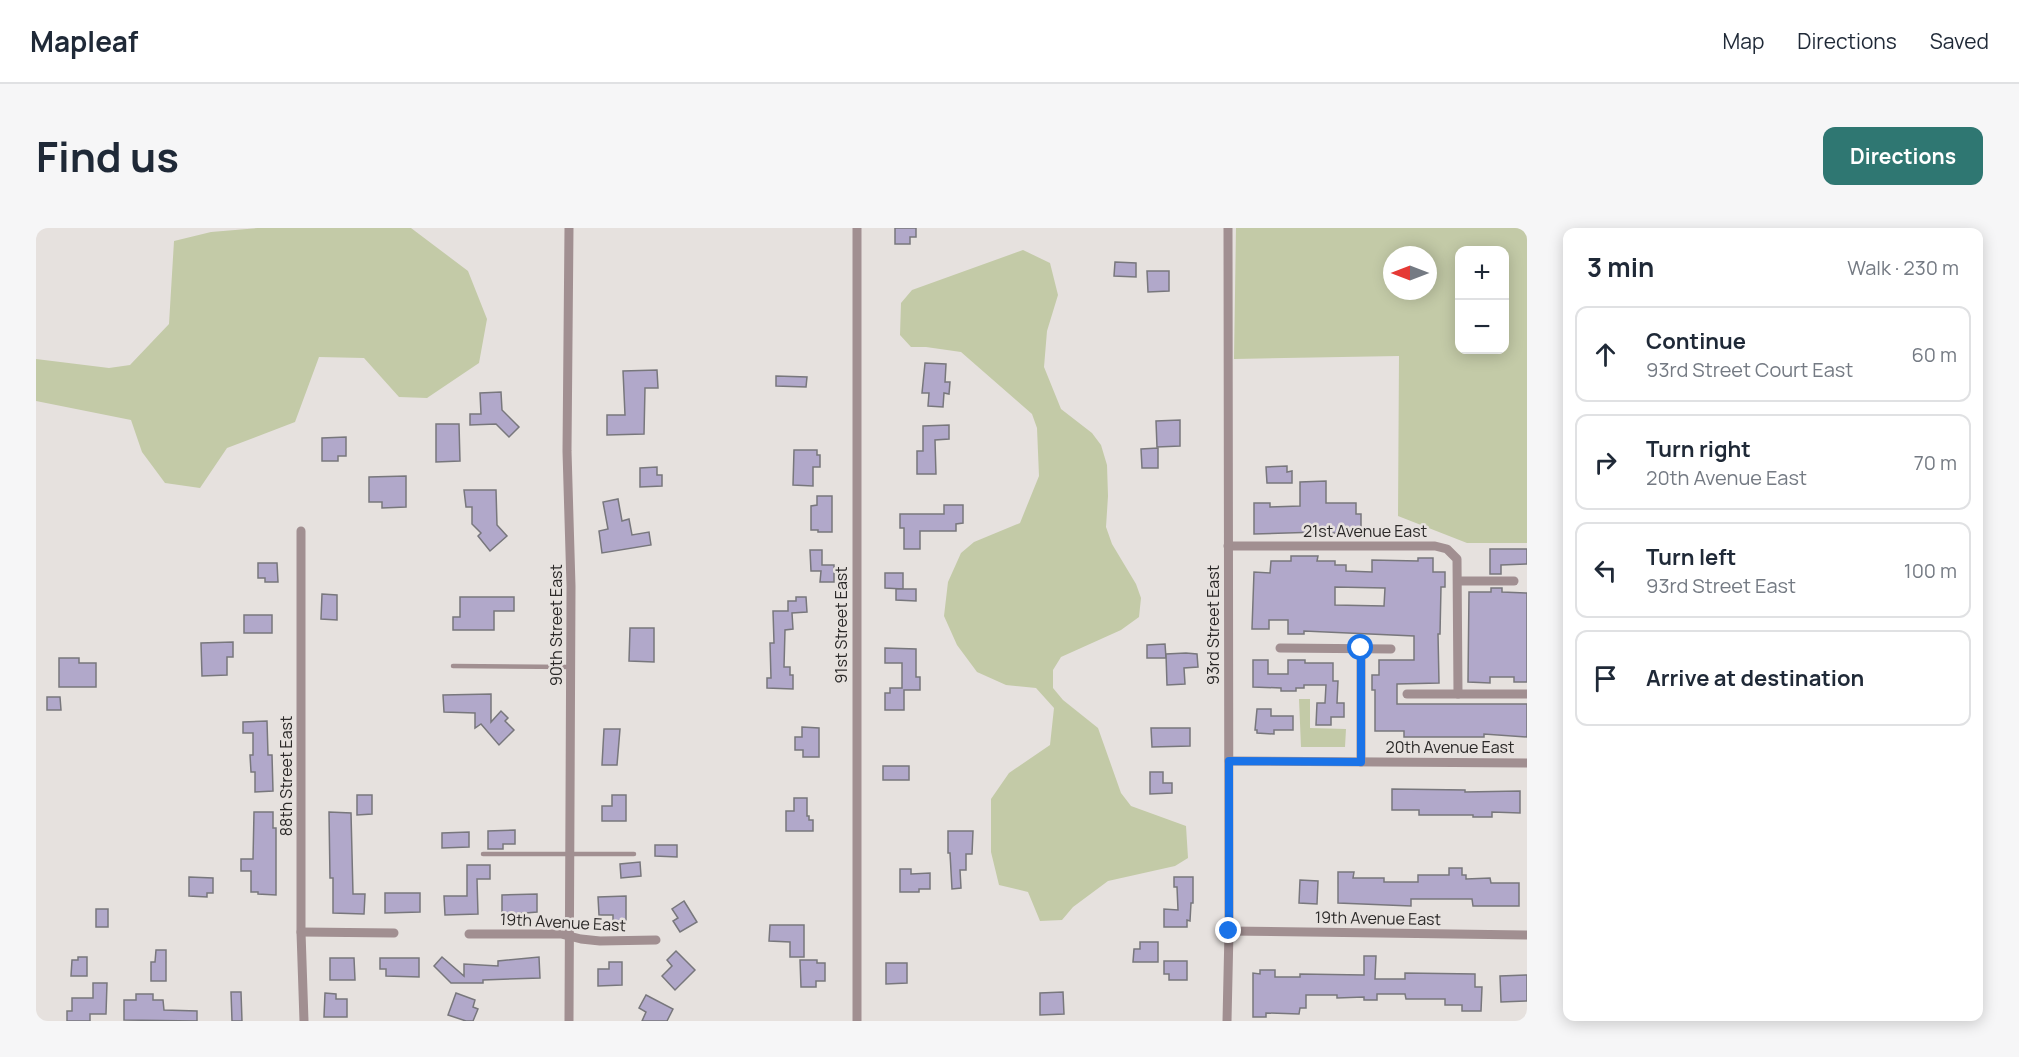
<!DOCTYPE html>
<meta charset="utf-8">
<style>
body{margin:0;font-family:Manrope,sans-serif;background:#f6f6f7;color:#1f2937}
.controls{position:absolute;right:18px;top:18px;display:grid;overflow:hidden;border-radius:12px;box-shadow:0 3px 15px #0003}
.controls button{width:54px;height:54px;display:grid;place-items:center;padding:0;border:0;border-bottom:2px solid #e0e1e3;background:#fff;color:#1f2937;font:30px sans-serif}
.compass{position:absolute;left:1347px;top:18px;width:54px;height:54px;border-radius:50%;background:#fff;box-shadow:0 3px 15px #0003;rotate:270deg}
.stop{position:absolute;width:18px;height:18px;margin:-14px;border:4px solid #1a73e8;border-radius:50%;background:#fff}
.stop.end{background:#1a73e8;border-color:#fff;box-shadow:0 2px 6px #0008}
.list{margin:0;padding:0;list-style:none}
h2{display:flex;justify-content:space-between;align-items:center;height:78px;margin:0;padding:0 24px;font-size:26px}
h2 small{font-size:20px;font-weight:400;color:#747a83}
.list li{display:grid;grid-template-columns:39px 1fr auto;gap:18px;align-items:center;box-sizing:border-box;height:96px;margin:0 12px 12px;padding:0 12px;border:2px solid #e0e1e3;border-radius:12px}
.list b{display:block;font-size:22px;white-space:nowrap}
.list p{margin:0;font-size:20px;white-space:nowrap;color:#747a83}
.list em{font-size:20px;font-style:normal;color:#747a83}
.icon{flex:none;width:33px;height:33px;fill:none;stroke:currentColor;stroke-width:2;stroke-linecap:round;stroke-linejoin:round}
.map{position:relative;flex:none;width:1491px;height:793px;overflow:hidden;border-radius:12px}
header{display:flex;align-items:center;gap:36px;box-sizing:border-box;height:84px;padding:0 30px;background:#fff;border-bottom:2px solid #e0e1e3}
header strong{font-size:28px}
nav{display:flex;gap:33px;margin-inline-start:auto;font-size:21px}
.intro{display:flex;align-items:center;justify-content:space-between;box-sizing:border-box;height:144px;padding:0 36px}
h1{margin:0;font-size:42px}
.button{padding:15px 27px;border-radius:12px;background:#2f7772;color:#fff;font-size:21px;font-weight:700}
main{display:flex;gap:36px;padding:0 36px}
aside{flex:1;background:#fff;border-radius:12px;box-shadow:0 3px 15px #0003}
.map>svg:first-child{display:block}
.green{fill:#c3caa7;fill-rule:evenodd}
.building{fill:#b1a8ca;stroke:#78777c;stroke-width:1.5;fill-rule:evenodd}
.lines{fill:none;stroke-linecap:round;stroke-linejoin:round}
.lane{stroke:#a18f91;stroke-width:4.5}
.street{stroke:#a18f91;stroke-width:9}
.route{stroke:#1a73e8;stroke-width:8}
.labels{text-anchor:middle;stroke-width:5;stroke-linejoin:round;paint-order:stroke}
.street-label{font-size:16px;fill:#2b2928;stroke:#e6e1de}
</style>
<header>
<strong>Mapleaf</strong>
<nav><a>Map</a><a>Directions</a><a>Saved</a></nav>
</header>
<div class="intro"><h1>Find us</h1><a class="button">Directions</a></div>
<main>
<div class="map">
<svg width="1491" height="793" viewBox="0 0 1491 793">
<rect width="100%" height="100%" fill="#e6e1de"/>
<g class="green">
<path d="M222,0H375L432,43L451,91L443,135L391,170L363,169L328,130L283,129L259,194L191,220L164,260L129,255L106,224L95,192L0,173V131L73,140L94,137L133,96L138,13L175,4Z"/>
<path d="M1200,0H1491V315H1431L1362,288L1363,128L1198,131ZM1468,22V122H1424V22ZM1356,27H1392V63H1356Z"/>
<path d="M987,22L1014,35L1022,67L1011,103L1008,139L1025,181L1056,205L1065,217L1071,237L1072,268L1070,299L1076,316L1100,356L1105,370L1103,389L1085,402L1025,429L1017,442V460L1027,472L1062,500L1085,565L1095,578L1150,598L1152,630L1139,638L1072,653L1037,679L1026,692L1004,693L992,664L963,657L955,624V571L973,545L1014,517L1018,480L1000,460L970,457L941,444L921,417L908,388L912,354L925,325L938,314L984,295L1003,248L1001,200L996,186L925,124L890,119H875L864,107L865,75L876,62Z"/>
<path d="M1263,471H1274V500L1310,501L1309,519H1265Z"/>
</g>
<g class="building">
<path d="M859,0H880V9H874V16H859Z"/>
<path d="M1079,34L1100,35V49L1078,48Z"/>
<path d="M1111,43H1133V63L1112,64Z"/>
<path d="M889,135L910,136L909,154H914L913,166L908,165L907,179L892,178L893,165H886Z"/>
<path d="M621,142L622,160H609L608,206L571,207V187H589L587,143Z"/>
<path d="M740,148L771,149L770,159L740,158Z"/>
<path d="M465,164L466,182L483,199L473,209L460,196L434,197V186H445L444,165Z"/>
<path d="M1144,192V218L1121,219L1120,193Z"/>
<path d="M400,196H423L424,233L400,234Z"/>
<path d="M913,197V211L899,212L900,246H881V223H887V198Z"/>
<path d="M310,209V228H302V233H286V210Z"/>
<path d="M1122,220V240H1106L1105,221Z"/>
<path d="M758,222H781V227H784V239H777V258L757,257Z"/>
<path d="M1251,238V244L1256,243V255H1231L1230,239Z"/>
<path d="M621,239V247H626V258L604,259V240Z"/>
<path d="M370,248V279L346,280V274H333V249Z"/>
<path d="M1290,253V275H1320V286H1325V307L1284,304L1218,306V275H1234V279L1264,278V254Z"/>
<path d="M428,262H460L461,297L471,308L454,323L442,308L445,305L436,296V279H430Z"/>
<path d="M781,268H796V304H782V302H775V278L781,277Z"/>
<path d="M582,271L586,293L593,291L596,307L613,304L615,317L566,325L563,303L572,301L567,274Z"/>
<path d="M908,277H927V295L920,296V303H884V321H868V300H864V286H908Z"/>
<path d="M1454,321H1491V336L1465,337V346H1454Z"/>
<path d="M774,322H786V337H798V354H784L785,343H775Z"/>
<path d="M1255,328H1282L1281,333H1299V337H1310V343L1336,344V332L1382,333V330H1397V344H1409V359H1405L1404,406H1402L1403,455L1361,456V476H1491V509L1448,506V509H1368V503H1339V462H1336V447H1343V432H1378V408L1268,403V406H1252V392H1233V401H1216L1218,344L1234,345L1235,333H1255ZM1299,359L1349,360L1348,378L1299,377Z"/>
<path d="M222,335H241L242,354H229V350H222Z"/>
<path d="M849,345H867V361L849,360Z"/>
<path d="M1455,360H1466V364L1491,365V454H1478V449H1454V455L1432,454L1433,364H1455Z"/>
<path d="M860,361H880V373L860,372Z"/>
<path d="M286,366L301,367V392L285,391Z"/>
<path d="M424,369H478V383H458V402H417V389H424Z"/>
<path d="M760,369H770L771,384L756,385L757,401L749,402L748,439H754V447H757V461L731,460V450H735L734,415H738L737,383H752V373H760Z"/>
<rect x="208" y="387" width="28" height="18"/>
<path d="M594,400H618V434L593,433Z"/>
<path d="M197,414V429H191V447L166,448L165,415Z"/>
<path d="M1129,416L1130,430H1111V417Z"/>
<path d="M849,420L880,421V449H884V462H868V482H849V465H854V460H866V435H849Z"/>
<path d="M1150,425L1161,426L1162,439L1148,440L1149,456L1131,457L1130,426Z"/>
<path d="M23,430H43V435H60V459H23Z"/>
<path d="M1217,432H1232V446H1252V432H1269V435H1297V453H1302L1301,475H1308V489H1295V497H1280L1281,475H1289L1290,457H1268V460H1260V463H1245V460L1217,459Z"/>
<path d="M455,466V494L465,483L472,490L469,493L478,502L463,517L445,496L439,500V485L408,484L407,467Z"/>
<path d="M11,469H24L25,482H11Z"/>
<path d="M1221,481H1235V488H1257V502H1238V506L1221,505V502H1219Z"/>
<path d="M231,493L232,527H236L237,563L219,564V544H215L214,527H217V505H207V494Z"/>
<path d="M766,499L783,500V529H767V522H759V509H766Z"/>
<path d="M1115,500H1154V518L1116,519Z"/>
<path d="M568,501H584L581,537H566Z"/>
<rect x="847" y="538" width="26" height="14"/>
<path d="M1114,544H1127V555H1136V565L1114,566Z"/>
<path d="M1356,561L1429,562V564L1484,563V585L1456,584V589H1437V587H1383V582H1356Z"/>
<path d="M321,567H336V586L321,587Z"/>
<path d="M576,567H590V593H566V578H576Z"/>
<path d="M758,570H771V588H773V592H777V603H750V583H758Z"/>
<path d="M218,584H237V600H240V667L222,666V664H215V643H205V631H217Z"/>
<path d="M293,584L315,585L317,666H329L328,686L297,685V650H294Z"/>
<path d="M479,602V616H467V621H452V603Z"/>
<path d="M912,603H937L936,626H930V642H924L925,660L916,661L914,625H912Z"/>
<path d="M433,604V619L406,620V605Z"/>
<path d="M619,617H641V629L619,628Z"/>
<path d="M604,634L605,648L585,650L584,636Z"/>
<path d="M431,637H454V651H441L442,686L409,687L408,668H431Z"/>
<path d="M1413,640H1426V647H1430V651L1454,650L1455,655H1483V678H1437L1436,671H1375V678L1302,675V644H1318L1317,650H1348V654H1382V647H1413Z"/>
<path d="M864,641H875V646L894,645V661H883V664H864Z"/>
<path d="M153,649L177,650V665H171V669L153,668Z"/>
<path d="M1138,649H1157V675H1155L1154,693L1151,692V699H1128V681L1142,682L1141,659H1138Z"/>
<path d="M1264,652L1282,653L1281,676L1263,675Z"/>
<path d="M349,665H384V684L349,685Z"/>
<path d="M501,666V684L466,687V667Z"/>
<path d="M590,668V695H577V687H563L562,669Z"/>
<path d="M648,673L661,694L644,704L637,693L642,690L636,681Z"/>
<rect x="60" y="681" width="12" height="18"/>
<path d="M734,697H768V729H754V714L733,713Z"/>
<path d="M1104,714H1122V734H1097L1098,721H1104Z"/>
<path d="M120,722H130V753H115V734H119Z"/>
<path d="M640,723L659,742L639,762L626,748L636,738L631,732Z"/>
<path d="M1328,728H1340L1339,751H1369V745L1439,746V759H1446L1445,783H1426V777H1409V771H1370L1369,766H1341V772H1328V769L1301,770V767H1270V780H1264L1263,786L1230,785V789H1217V745L1224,746V742H1239V749H1264V746L1328,747Z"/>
<path d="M42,729H51V748H35L36,732H42Z"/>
<path d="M406,729L428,748V736L462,738V733L503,729L504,750L447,752V755H415L398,738Z"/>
<path d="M294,730H318L319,752H294Z"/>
<path d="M344,730H383V749L350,748V741H344Z"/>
<path d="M764,732H781V735H789V753H780V759H765Z"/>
<path d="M1128,733H1151V752H1133V746H1128Z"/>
<path d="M573,734H586V757L562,758V741H573Z"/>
<path d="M850,735H871V755L850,756Z"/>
<path d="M1491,747V773L1465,774L1464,748Z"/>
<path d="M57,755H71L70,786H54V793H31V783H36V770H57Z"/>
<path d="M195,764H205L206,793H196Z"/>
<path d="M1027,764L1028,786L1004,787V765Z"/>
<path d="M289,765L300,766V771H311V789H288Z"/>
<path d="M420,765L439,772L437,779L442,781L437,793H430L412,787Z"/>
<path d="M100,766H117V772H127L128,782L161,783V793L88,792V772H100Z"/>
<path d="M610,767L637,781L631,793H606L610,784L603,780Z"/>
</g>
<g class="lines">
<g class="lane">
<path d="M417,438L535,439"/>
<path d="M447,626H598"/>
</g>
<g class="street">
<path d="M533,0L531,223L535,358L533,793"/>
<path d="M265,303V704L268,793"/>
<path d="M1192,318H1399L1411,321L1421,331L1422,466"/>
<path d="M1422,353H1478"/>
<path d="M1244,420L1355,421"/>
<path d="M1325,420V534"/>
<path d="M1371,466H1491"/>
<path d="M1193,533L1491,535"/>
<path d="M1193,703L1491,707"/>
<path d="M265,704L358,705"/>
<path d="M433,706H525L545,711L564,713L620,712"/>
<path d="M821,793V0"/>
<path d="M1191,793L1193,703L1192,0"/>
</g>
</g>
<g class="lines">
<path class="route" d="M1193,703V533L1325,534V420"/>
</g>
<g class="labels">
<g class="street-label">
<text x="1329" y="309">21st Avenue East</text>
<text transform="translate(520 397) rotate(-90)" y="6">90th Street East</text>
<text transform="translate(805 397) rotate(-90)" y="6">91st Street East</text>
<text transform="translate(1177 397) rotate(-90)" y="6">93rd Street East</text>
<text x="1414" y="525">20th Avenue East</text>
<text transform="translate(250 548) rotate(-90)" y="6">88th Street East</text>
<text transform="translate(1342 690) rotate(1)" y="6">19th Avenue East</text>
<text transform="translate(527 694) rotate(3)" y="6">19th Avenue East</text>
</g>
</g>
</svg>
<div class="controls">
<button>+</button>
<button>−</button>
</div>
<svg class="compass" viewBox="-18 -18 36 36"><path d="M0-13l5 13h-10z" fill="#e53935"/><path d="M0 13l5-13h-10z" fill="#747a83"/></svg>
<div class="stop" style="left:1325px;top:420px"></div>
<div class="stop end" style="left:1193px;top:703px"></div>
</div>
<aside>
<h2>3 min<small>Walk · 230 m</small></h2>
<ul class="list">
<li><svg class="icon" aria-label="ahead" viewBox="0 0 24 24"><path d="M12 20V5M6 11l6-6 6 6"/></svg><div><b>Continue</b><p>93rd Street Court East</p></div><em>60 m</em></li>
<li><svg class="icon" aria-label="right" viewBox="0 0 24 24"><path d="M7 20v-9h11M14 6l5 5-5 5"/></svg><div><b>Turn right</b><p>20th Avenue East</p></div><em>70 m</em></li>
<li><svg class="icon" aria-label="left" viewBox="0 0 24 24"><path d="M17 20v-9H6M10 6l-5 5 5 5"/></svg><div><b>Turn left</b><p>93rd Street East</p></div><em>100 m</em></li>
<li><svg class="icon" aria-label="arrive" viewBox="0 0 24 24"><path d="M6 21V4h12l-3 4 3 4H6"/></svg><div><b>Arrive at destination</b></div></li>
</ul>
</aside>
</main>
